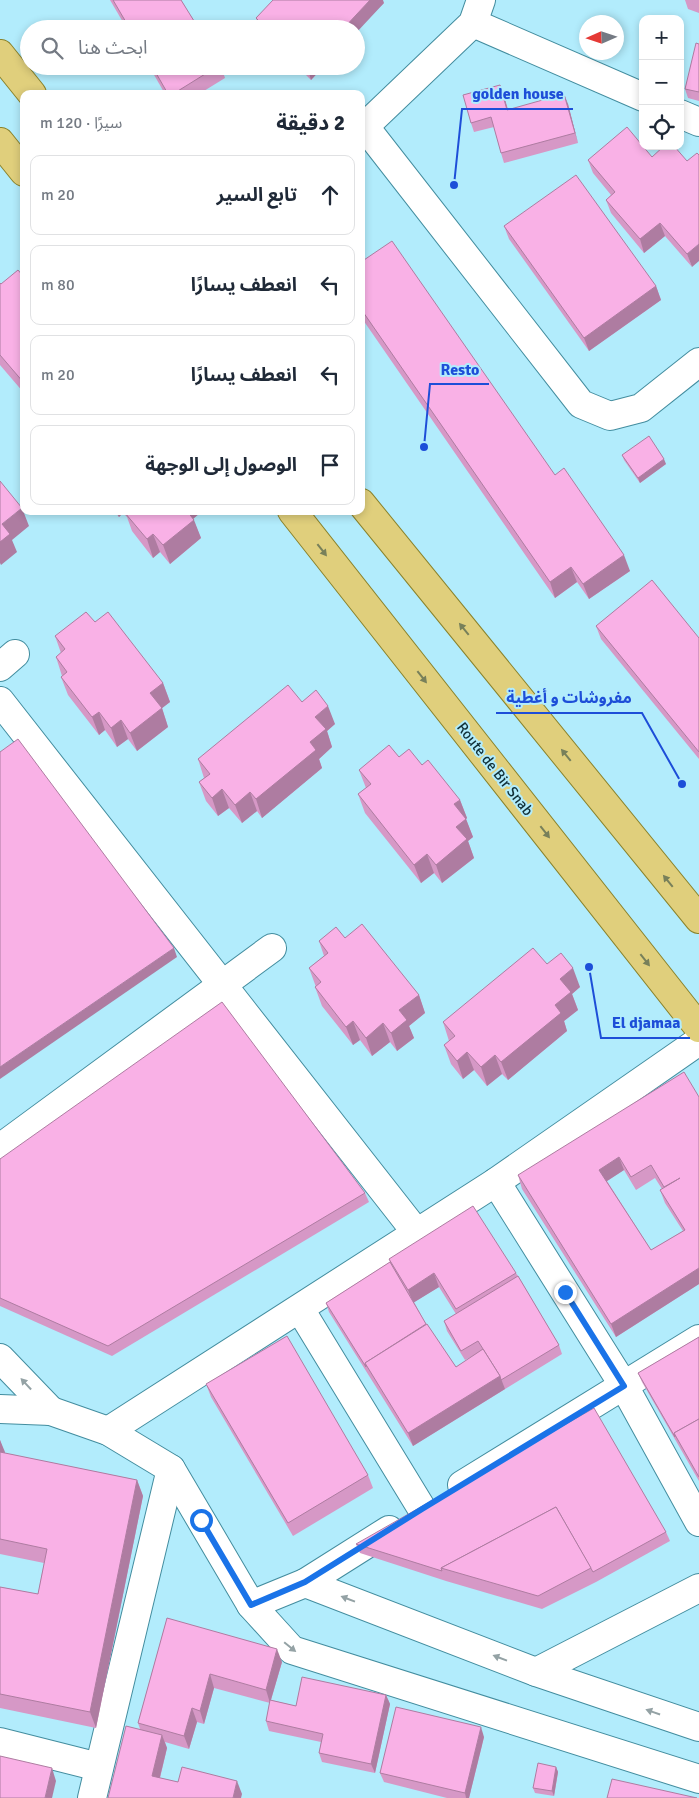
<!DOCTYPE html>
<html lang="ar">
<meta charset="utf-8">
<style>
body{margin:0;font-family:Signika,"Noto Sans Arabic",sans-serif;background:#f2f2f3;color:#1f2937;direction:rtl}
.controls{position:absolute;right:15px;top:15px;display:grid;overflow:hidden;border-radius:10px;box-shadow:0 2px 8px #0003}
.controls button{width:45px;height:45px;display:grid;place-items:center;padding:0;border:0;border-bottom:1px solid #e0e1e3;background:#fff;color:#1f2937;font:25px sans-serif}
.compass{position:absolute;left:579px;top:15px;width:45px;height:45px;border-radius:50%;background:#fff;box-shadow:0 2px 8px #0003;rotate:267deg}
.stop{position:absolute;width:15px;height:15px;margin:-11px;border:4px solid #1a73e8;border-radius:50%;background:#fff}
.stop.end{background:#1a73e8;border-color:#fff;box-shadow:0 1px 5px #0008}
.list{margin:0;padding:0;list-style:none}
h2{display:flex;justify-content:space-between;align-items:center;height:65px;margin:0;padding:0 20px;font-size:21px}
h2 small{font-size:16px;font-weight:400;color:#747a83}
.list li{display:grid;grid-template-columns:32px 1fr auto;gap:15px;align-items:center;box-sizing:border-box;height:80px;margin:0 10px 10px;padding:0 10px;border:1px solid #e0e1e3;border-radius:10px}
.list b{display:block;font-size:19px;white-space:nowrap}
.list em{font-size:16px;font-style:normal;color:#747a83}
.icon{flex:none;width:28px;height:28px;fill:none;stroke:currentColor;stroke-width:2;stroke-linecap:round;stroke-linejoin:round}
.map{position:relative;flex:none;width:699px;height:1798px;overflow:hidden;direction:ltr}
.search{position:absolute;background:#fff;box-shadow:0 2px 8px #0003;left:20px;top:20px;width:345px;height:55px;display:flex;align-items:center;gap:12px;box-sizing:border-box;padding:0 18px;border-radius:28px;color:#747a83;font-size:19px}
.panel{position:absolute;background:#fff;box-shadow:0 2px 8px #0003;left:20px;top:90px;width:345px;height:425px;border-radius:10px;direction:rtl}
.map>svg:first-child{display:block}
.lines{fill:none;stroke-linecap:round;stroke-linejoin:round}
.minor-casing{stroke:#438d9f;stroke-width:30}
.major-casing{stroke:#8a832c;stroke-width:30}
.minor{stroke:#fff;stroke-width:28}
.major{stroke:#e0cf7c;stroke-width:28}
.wall{fill:#d698c6;fill-rule:evenodd}
.shaded-wall{fill:#ae7ca1}
.building{fill:#f9b1e6;stroke:#ae7ca1;fill-rule:evenodd}
.oneway{fill:#78805a}
.oneway2{fill:#94a2a5}
.route{stroke:#1a73e8;stroke-width:6}
.labels{text-anchor:middle;stroke-width:4;stroke-linejoin:round;paint-order:stroke}
.street-label{font-size:15px;fill:#113038;stroke:#b2ecfc}
.leader{fill:none;stroke:#1d4ed8;stroke-width:2}
.callout-dot{fill:#1d4ed8;stroke:#b2ecfc;stroke-width:2}
.callout-label{font-size:16px;text-anchor:middle;font-weight:bold;fill:#1d4ed8;stroke:#b2ecfc;stroke-width:4;stroke-linejoin:round;paint-order:stroke}
</style>
<div class="map">
<svg width="699" height="1798" viewBox="0 0 699 1798">
<rect width="100%" height="100%" fill="#b2ecfc"/>
<g class="lines">
<g class="minor-casing">
<g id="minor">
<path d="M473,23L643,97"/>
<path d="M680,114L699,122"/>
<path d="M365,127L581,404L610,416L641,408L699,362"/>
<path d="M361,130L473,23L481,0"/>
<path d="M0,667L15,654"/>
<path d="M0,701L416,1232"/>
<path d="M0,1148L272,948"/>
<path d="M496,1182L624,1386L699,1522"/>
<path d="M300,1309L422,1509"/>
<path d="M0,1358L51,1411"/>
<path d="M0,1409L51,1411L108,1431L171,1469L251,1605"/>
<path d="M108,1431L496,1182L699,1041"/>
<path d="M462,1485L699,1339"/>
<path d="M305,1583L389,1530"/>
<path d="M536,1672L699,1588"/>
<path d="M699,1727L536,1672L305,1583L251,1605L292,1650L699,1779"/>
<path d="M0,1742L99,1767"/>
<path d="M92,1798L171,1469"/>
</g>
</g>
<g class="major-casing">
<g id="major">
<path d="M0,54L32,94"/>
<path d="M0,142L24,172"/>
<path d="M361,503L699,919"/>
<path d="M292,511L699,1028"/>
</g>
</g>
<use href="#minor" class="minor"/>
<use href="#major" class="major"/>
</g>
<g class="wall">
<path d="M110,0H181L199,29H127Z"/>
<path d="M685,0H699V13L688,9Z"/>
<path d="M384,3L356,29H260L256,18Z"/>
<path d="M699,44V101L688,98L685,89Z"/>
<path d="M149,66H221L225,78L199,94H165Z"/>
<path d="M297,66H324L311,80Z"/>
<path d="M500,85L508,109L568,104L578,143L504,163L501,153L494,127L474,132L471,123Z"/>
<path d="M652,157L692,267L665,236L644,253L611,213L606,200L611,195L593,173L588,160Z"/>
<path d="M504,226L656,286L661,300L589,351L509,239Z"/>
<path d="M361,262L555,475L630,571L589,599L577,582L555,598L361,317Z"/>
<path d="M24,277V393L0,365V283L1,284Z"/>
<path d="M622,455L666,464L640,483L624,460Z"/>
<path d="M114,511H199L200,513L193,519L201,538L170,564L160,552L153,558L132,531L127,517L123,513L119,517Z"/>
<path d="M596,626L699,638V759L601,639Z"/>
<path d="M55,636L163,683L170,702L162,708L168,727L137,751L128,739L117,747L105,730L99,735L68,695L61,677L62,676L56,657L61,653Z"/>
<path d="M302,702L335,724L327,731L332,747L319,759L322,768L262,818L257,811L242,823L229,808L218,816L206,801L199,782L204,778L198,759Z"/>
<path d="M399,757L422,765L460,800L467,818L466,819L473,837L468,841L474,858L442,883L434,873L421,883L365,813L358,794L366,788L359,770Z"/>
<path d="M345,938L419,995L425,1013L409,1026L414,1038L397,1051L390,1042L372,1056L360,1040L353,1045L322,1006L315,987H316L309,968L324,956L319,941Z"/>
<path d="M547,964L580,987L572,994L578,1010L564,1021L567,1031L508,1080L502,1074L487,1086L474,1070L463,1079L451,1064L444,1045L449,1041L443,1022Z"/>
<path d="M699,1097V1284L616,1337L522,1189L518,1175ZM624,1170L636,1190L655,1178L662,1189L660,1190L665,1203L683,1231L651,1250L607,1181Z"/>
<path d="M0,1159L365,1193L369,1202L112,1356L0,1306Z"/>
<path d="M389,1259L516,1273L518,1276L559,1345L562,1354L413,1446L329,1312L326,1303L390,1262ZM439,1287L456,1314L444,1321L447,1331L465,1360L475,1355L456,1367L426,1324L414,1302Z"/>
<path d="M699,1337V1481L642,1382L638,1373Z"/>
<path d="M206,1384L368,1475L373,1488L293,1536L211,1397Z"/>
<path d="M0,1440L4,1453L137,1480L143,1496L96,1728L0,1708V1587L38,1594L44,1563L0,1554Z"/>
<path d="M666,1532L670,1541L596,1582L542,1609L446,1581L360,1553L356,1544Z"/>
<path d="M167,1618L282,1662L271,1700L296,1706L386,1695L390,1704L375,1773L322,1762L319,1753L321,1742L269,1731L266,1721L270,1703L214,1688L204,1724L197,1722L189,1749L165,1742L167,1748L160,1778L178,1782L242,1794L108,1798L140,1729L138,1723Z"/>
<path d="M484,1737L469,1798H447L384,1782L380,1773Z"/>
<path d="M556,1767L558,1772L554,1796L535,1793L533,1788Z"/>
</g>
<g class="shaded-wall">
<path d="M370,0H383L384,3L356,33V29H343Z"/>
<path d="M307,66H324L311,80Z"/>
<path d="M500,85L504,95L510,119L507,110Z"/>
<path d="M564,94L568,104L578,143L575,133Z"/>
<path d="M660,223L665,236L644,253L640,239Z"/>
<path d="M699,244V261L692,267L687,254Z"/>
<path d="M656,286L661,300L589,351L584,338Z"/>
<path d="M664,459L666,464L640,483L638,478Z"/>
<path d="M22,508L29,526L12,540L17,552L1,565L0,563V542L2,524Z"/>
<path d="M116,511H123V513L119,517Z"/>
<path d="M183,511H199L200,513L188,523Z"/>
<path d="M194,520L201,538L170,564L163,545Z"/>
<path d="M153,534L160,552L153,558L147,539Z"/>
<path d="M624,555L630,571L589,599L583,584Z"/>
<path d="M571,567L577,582L555,598L550,582Z"/>
<path d="M163,683L170,702L157,712L150,693Z"/>
<path d="M328,706L335,724L327,731L332,747L319,759L322,768L262,818L256,799L310,742L315,717Z"/>
<path d="M162,708L168,727L137,751L130,733Z"/>
<path d="M99,712L105,730L99,735L92,717Z"/>
<path d="M121,720L128,739L117,747L111,728Z"/>
<path d="M222,789L229,808L218,816L212,798Z"/>
<path d="M250,792L257,811L242,823L235,805Z"/>
<path d="M460,800L467,818L466,819L473,837L468,841L474,858L442,883L436,865L456,827L454,804Z"/>
<path d="M427,854L434,873L421,883L414,865Z"/>
<path d="M174,948L177,957L0,1079V1067Z"/>
<path d="M573,968L580,987L572,994L578,1010L564,1021L567,1031L508,1080L501,1062L555,1005L560,979Z"/>
<path d="M419,995L425,1013L409,1026L414,1038L397,1051L391,1033L399,1010Z"/>
<path d="M353,1021L360,1040L353,1045L346,1027Z"/>
<path d="M383,1023L390,1042L372,1056L366,1038Z"/>
<path d="M467,1052L474,1070L463,1079L457,1061Z"/>
<path d="M495,1055L502,1074L487,1086L481,1067Z"/>
<path d="M619,1157L624,1170L604,1183L599,1170Z"/>
<path d="M699,1268V1284L616,1337L611,1324Z"/>
<path d="M434,1273L439,1287L413,1303L408,1290Z"/>
<path d="M500,1376L505,1389L413,1446L408,1433Z"/>
<path d="M0,1440L5,1452L2,1467L0,1462Z"/>
<path d="M137,1480L143,1496L96,1728L90,1712Z"/>
<path d="M277,1649L282,1662L270,1703L266,1690Z"/>
<path d="M210,1674L214,1688L204,1724L200,1711Z"/>
<path d="M386,1695L390,1704L375,1773L371,1764Z"/>
<path d="M192,1708L197,1722L189,1749L184,1736Z"/>
<path d="M481,1727L484,1737L469,1798H466L465,1793Z"/>
<path d="M162,1735L167,1748L157,1789L152,1776Z"/>
<path d="M556,1767L558,1772L554,1796L552,1791Z"/>
<path d="M52,1768L56,1781L52,1798H45Z"/>
<path d="M237,1781L242,1794L241,1798H233Z"/>
</g>
<g class="building">
<path d="M113,0H181L199,29H130Z"/>
<path d="M273,0H370L343,29H267L256,18Z"/>
<path d="M696,43L699,44V92L685,89Z"/>
<path d="M152,66H218L173,94H168Z"/>
<path d="M500,85L507,110L564,94L575,133L501,153L491,117L471,123L463,95Z"/>
<path d="M627,127L652,157L664,146H674L687,161L697,153L699,155V244L687,254L660,223L640,239L606,200L615,192L588,160Z"/>
<path d="M576,175L656,286L584,338L504,226Z"/>
<path d="M392,241L555,475L564,468L624,555L583,584L571,567L550,582L361,309V262Z"/>
<path d="M18,270L24,277V383L0,355V283L1,284Z"/>
<path d="M649,436L664,459L638,478L622,455Z"/>
<path d="M0,481L22,508L2,524L10,534L0,542Z"/>
<path d="M127,511H187L194,520L163,545L153,534L147,539L125,513Z"/>
<path d="M652,580L699,638V752L596,626Z"/>
<path d="M86,612L95,622L108,612L163,683L150,693L162,708L130,733L121,720L111,728L99,712L92,717L61,677L67,672L56,657L65,649L55,636Z"/>
<path d="M288,685L302,702L316,690L328,706L315,717L326,729L310,742L316,750L256,799L250,792L235,805L222,789L212,798L199,782L210,774L198,759Z"/>
<path d="M18,739L174,948L0,1067V752Z"/>
<path d="M389,745L399,757L409,749L422,765L428,760L460,800L454,804L466,819L456,827L467,839L436,865L427,854L414,865L358,794L371,784L359,770Z"/>
<path d="M362,924L419,995L399,1010L407,1020L391,1033L383,1023L366,1038L353,1021L346,1027L315,987L321,982L309,968L328,953L319,941L336,927L345,938Z"/>
<path d="M533,948L547,964L561,953L573,968L560,979L571,992L555,1005L561,1013L501,1062L495,1055L481,1067L467,1052L457,1061L444,1045L455,1036L443,1022Z"/>
<path d="M222,1002L365,1193L108,1346L0,1298V1159Z"/>
<path d="M684,1072L699,1097V1268L611,1324L518,1175ZM619,1157L631,1177L651,1165L664,1187L680,1178L660,1190L685,1230L651,1250L599,1170Z"/>
<path d="M473,1206L516,1273L456,1309L434,1273L408,1290L389,1259Z"/>
<path d="M390,1262L426,1324L365,1363L366,1367L326,1303Z"/>
<path d="M518,1276L559,1345L501,1380L500,1376L478,1341L461,1351L444,1321Z"/>
<path d="M427,1324L456,1367L483,1349L500,1376L408,1433L365,1363Z"/>
<path d="M287,1336L368,1475L288,1523L206,1384Z"/>
<path d="M699,1337V1419L674,1433L675,1437L638,1373Z"/>
<path d="M594,1408L666,1532L593,1572L556,1507L441,1568L442,1571L356,1544Z"/>
<path d="M699,1419V1477L674,1433Z"/>
<path d="M0,1452L137,1480L90,1712L0,1694V1587L38,1594L47,1549L0,1539Z"/>
<path d="M556,1507L591,1568L538,1596L441,1568Z"/>
<path d="M167,1618L277,1649L266,1690L210,1674L200,1711L192,1708L184,1736L138,1723Z"/>
<path d="M302,1677L386,1695L371,1764L319,1753L323,1734L266,1721L270,1700L296,1706Z"/>
<path d="M396,1707L481,1727L465,1793L380,1773Z"/>
<path d="M126,1726L162,1735L152,1776L178,1782L182,1767L237,1781L233,1798H108Z"/>
<path d="M0,1756L52,1768L45,1798H0Z"/>
<path d="M538,1763L556,1767L552,1791L533,1788Z"/>
<path d="M612,1779L697,1798H607Z"/>
</g>
<defs><path id="oneway-solid" d="M-6-.8H1V-3.2L6.5 0L1 3.2V.8H-6Z" transform="scale(1.25)"/></defs>
<g class="oneway">
<use href="#oneway-solid" transform="translate(322 550) rotate(52)"/>
<use href="#oneway-solid" transform="translate(464 629) rotate(-129)"/>
<use href="#oneway-solid" transform="translate(422 677) rotate(52)"/>
<use href="#oneway-solid" transform="translate(566 755) rotate(-129)"/>
<use href="#oneway-solid" transform="translate(545 832) rotate(52)"/>
<use href="#oneway-solid" transform="translate(668 881) rotate(-129)"/>
<use href="#oneway-solid" transform="translate(645 960) rotate(52)"/>
</g>
<g class="oneway2">
<use href="#oneway-solid" transform="translate(26 1384) rotate(-133)"/>
<use href="#oneway-solid" transform="translate(348 1599) rotate(-159)"/>
<use href="#oneway-solid" transform="translate(290 1647) rotate(39)"/>
<use href="#oneway-solid" transform="translate(500 1658) rotate(-159)"/>
<use href="#oneway-solid" transform="translate(653 1712) rotate(-161)"/>
</g>
<g class="lines">
<path class="route" d="M201,1520L251,1605L305,1582L422,1509L624,1386L565,1292"/>
</g>
<g class="labels">
<g class="street-label">
<text transform="translate(495 769) rotate(52)" y="5">Route de Bir Snab</text>
</g>
</g>
<path class="leader" d="M454 185L462 109H573M424 447L430 384H489M682 784L642 713H496M589 967L601 1038H690"/>
<g class="callout-dot">
<circle cx="454" cy="185" r="5"/>
<circle cx="424" cy="447" r="5"/>
<circle cx="682" cy="784" r="5"/>
<circle cx="589" cy="967" r="5"/>
</g>
<g class="callout-label">
<text x="518" y="99">golden house</text>
<text x="460" y="375">Resto</text>
<text x="569" y="703">مفروشات و أغطية</text>
<text x="646" y="1028">El djamaa</text>
</g>
</svg>
<div class="controls">
<button>+</button>
<button>−</button>
<button><svg class="icon" aria-label="locate" viewBox="0 0 24 24"><circle cx="12" cy="12" r="6"/><path d="M12 2v4M12 18v4M2 12h4M18 12h4"/></svg></button>
</div>
<svg class="compass" viewBox="-18 -18 36 36"><path d="M0-13l5 13h-10z" fill="#e53935"/><path d="M0 13l5-13h-10z" fill="#747a83"/></svg>
<div class="stop" style="left:201px;top:1520px"></div>
<div class="stop end" style="left:565px;top:1292px"></div>
<div class="search"><svg class="icon" aria-label="search" viewBox="0 0 24 24"><circle cx="10" cy="10" r="6"/><path d="M15 15l6 6"/></svg>ابحث هنا</div>
<section class="panel">
<h2>2 دقيقة<small>سيرًا · 120 m</small></h2>
<ul class="list">
<li><svg class="icon" aria-label="ahead" viewBox="0 0 24 24"><path d="M12 20V5M6 11l6-6 6 6"/></svg><div><b>تابع السير</b></div><em>20 m</em></li>
<li><svg class="icon" aria-label="left" viewBox="0 0 24 24"><path d="M17 20v-9H6M10 6l-5 5 5 5"/></svg><div><b>انعطف يسارًا</b></div><em>80 m</em></li>
<li><svg class="icon" aria-label="left" viewBox="0 0 24 24"><path d="M17 20v-9H6M10 6l-5 5 5 5"/></svg><div><b>انعطف يسارًا</b></div><em>20 m</em></li>
<li><svg class="icon" aria-label="arrive" viewBox="0 0 24 24"><path d="M6 21V4h12l-3 4 3 4H6"/></svg><div><b>الوصول إلى الوجهة</b></div></li>
</ul>
</section>
</div>
